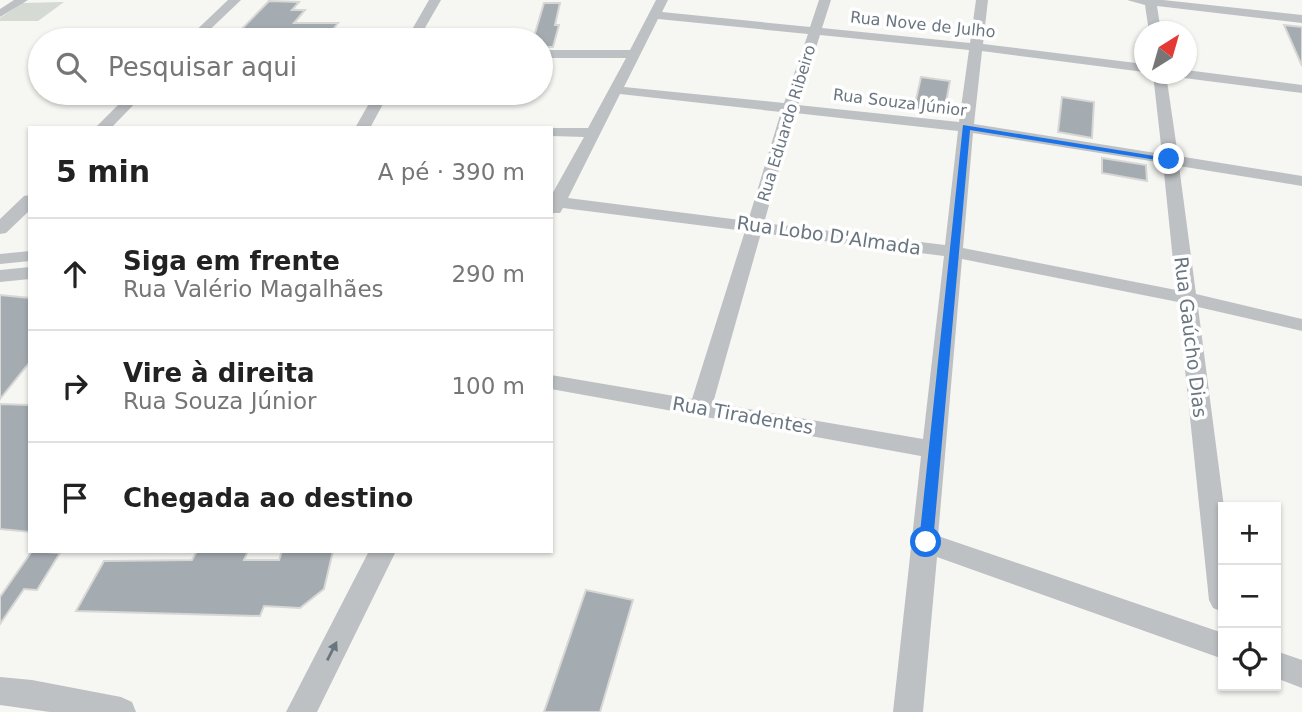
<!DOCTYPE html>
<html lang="pt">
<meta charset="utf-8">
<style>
body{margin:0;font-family:"DejaVu Sans",sans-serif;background:#f2f2f2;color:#222}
.controls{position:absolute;right:21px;bottom:21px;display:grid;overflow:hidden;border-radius:0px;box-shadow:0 2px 5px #0004}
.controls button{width:63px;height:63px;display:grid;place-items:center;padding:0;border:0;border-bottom:2px solid #e0e0e0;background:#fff;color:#222;font:35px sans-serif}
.compass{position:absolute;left:1134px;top:21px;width:63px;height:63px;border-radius:50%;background:#fff;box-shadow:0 2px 5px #0004;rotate:37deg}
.stop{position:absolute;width:21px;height:21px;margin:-16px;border:5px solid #1a73e8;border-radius:50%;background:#fff}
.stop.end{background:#1a73e8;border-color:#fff;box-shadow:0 2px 7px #0008}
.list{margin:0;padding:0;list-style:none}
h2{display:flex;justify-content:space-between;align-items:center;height:91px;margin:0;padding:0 28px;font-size:30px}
h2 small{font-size:23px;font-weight:400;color:#767676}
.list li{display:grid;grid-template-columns:46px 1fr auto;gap:21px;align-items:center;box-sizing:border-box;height:112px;padding:0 28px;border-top:2px solid #e0e0e0}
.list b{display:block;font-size:26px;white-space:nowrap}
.list p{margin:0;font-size:23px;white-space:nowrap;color:#767676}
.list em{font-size:23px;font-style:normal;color:#767676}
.icon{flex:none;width:38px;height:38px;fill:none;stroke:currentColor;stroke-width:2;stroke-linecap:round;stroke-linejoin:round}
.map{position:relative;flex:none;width:1302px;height:712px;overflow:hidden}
.search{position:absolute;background:#fff;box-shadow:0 2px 5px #0004;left:28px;top:28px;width:525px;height:77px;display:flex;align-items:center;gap:18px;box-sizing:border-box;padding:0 24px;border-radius:38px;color:#767676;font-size:26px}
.panel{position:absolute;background:#fff;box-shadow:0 2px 5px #0004;left:28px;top:126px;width:525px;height:427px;border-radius:0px}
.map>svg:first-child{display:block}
.green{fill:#d5dad3}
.building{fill:#a5acb1;stroke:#d7d7d5;stroke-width:2}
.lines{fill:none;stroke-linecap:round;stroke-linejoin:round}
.minor{fill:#bdc1c4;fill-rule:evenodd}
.oneway{fill:#697680}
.route{fill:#1a73e8}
.labels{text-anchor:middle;stroke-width:7;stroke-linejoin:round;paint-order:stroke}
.far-street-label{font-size:16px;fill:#697680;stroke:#fff}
.street-label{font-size:19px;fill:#697680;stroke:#fff}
</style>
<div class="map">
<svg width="1302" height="712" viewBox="0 0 1302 712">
<rect width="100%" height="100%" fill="#f6f6f3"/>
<path class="green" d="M64,2L38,21H0V18L22,3Z"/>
<g class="building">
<path d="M269,1L299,2L292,10H305L294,23H338L325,40H231Z"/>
<path d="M544,3H560L555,25H559L553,47H541V40H533Z"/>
<path d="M1284,25L1302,27V66Z"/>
<path d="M921,77L950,81L944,113L914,109Z"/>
<path d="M1062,97L1094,102L1092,138L1058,132Z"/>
<path d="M1102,158L1146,165L1147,181L1102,173Z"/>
<path d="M0,295L30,298V362L0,399Z"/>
<path d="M0,404L30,405V532L0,529Z"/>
<path d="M32,551L60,553L37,590L24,589L0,624V597Z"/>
<path d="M197,551H248L244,560H279L282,551H333L324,589L300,608L264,606L260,616L76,611L104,561L192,560Z"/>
<path d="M586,590L633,600L600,712H544Z"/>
</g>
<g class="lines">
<g class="minor">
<path d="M14,0H28L0,17V9Z"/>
<path d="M228,0H241L199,40H186Z"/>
<path d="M429,0H441L418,40H406Z"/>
<path d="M656,0H668L662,12L810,27L819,0H831L822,28L970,43L976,0H988L983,44L1144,64V72L982,51L974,124L1162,154L1153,74H1166L1178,156L1302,176V186L1179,166L1196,294L1302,319V331L1198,307L1224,507L1223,612L1213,608L1209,600L1178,302L962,259L938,536L1223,633V659L937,557L923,712H893L921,456L551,389V375L692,399L745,231L563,208L560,213H551V196L584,137L551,136L550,128H588L626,58H541V50H630ZM658,19L808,34L784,103L624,87ZM820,35L969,50L959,122L798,105ZM620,94L781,112L748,221L568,198ZM795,113L958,131L945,245L764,223ZM973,133L1163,163L1176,290L963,248ZM761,233L944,256L923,439L713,403Z"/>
<path d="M1127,0H1163L1302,15V23L1157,6L1161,32H1149L1145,5Z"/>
<path d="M1186,70L1302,85V93L1184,78L1177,74H1186Z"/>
<path d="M130,93H145L111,128H95Z"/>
<path d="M375,93H389L370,128H355Z"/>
<path d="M30,195V210L6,233L0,234V219L24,196Z"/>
<path d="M30,251V261L0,264V254Z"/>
<path d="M30,267V279L0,282V270Z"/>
<path d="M369,551H396L317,712H286Z"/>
<path d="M1276,651L1302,660V688L1276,678Z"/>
<path d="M0,677L32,680L121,697L132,702L136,712H50L0,705Z"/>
</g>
</g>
<defs><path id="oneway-solid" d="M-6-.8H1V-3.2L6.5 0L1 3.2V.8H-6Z" transform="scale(1.75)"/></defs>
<use class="oneway" href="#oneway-solid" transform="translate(332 651) rotate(-63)"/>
<path class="route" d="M963,125L1173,159L1169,162L970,130L933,542L926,548L919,542Z"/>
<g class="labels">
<g class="far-street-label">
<text transform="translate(923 24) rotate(6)" y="6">Rua Nove de Julho</text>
<text transform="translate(900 102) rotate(7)" y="6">Rua Souza Júnior</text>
<text transform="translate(786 123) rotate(-73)" y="6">Rua Eduardo Ribeiro</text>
</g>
<g class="street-label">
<text transform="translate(829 235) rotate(8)" y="7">Rua Lobo D'Almada</text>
<text transform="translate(1191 337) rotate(83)" y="7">Rua Gaúcho Dias</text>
<text transform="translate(743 415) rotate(10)" y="7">Rua Tiradentes</text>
</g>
</g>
</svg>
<div class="controls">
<button>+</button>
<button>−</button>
<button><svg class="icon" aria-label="locate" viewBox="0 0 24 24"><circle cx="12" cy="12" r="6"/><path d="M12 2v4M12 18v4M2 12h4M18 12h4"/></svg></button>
</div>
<svg class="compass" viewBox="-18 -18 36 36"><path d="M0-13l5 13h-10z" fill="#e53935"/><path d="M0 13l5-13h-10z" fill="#767676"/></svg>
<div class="stop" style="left:926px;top:542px"></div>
<div class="stop end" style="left:1169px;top:159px"></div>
<div class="search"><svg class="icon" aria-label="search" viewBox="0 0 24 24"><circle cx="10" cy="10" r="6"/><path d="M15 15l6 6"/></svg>Pesquisar aqui</div>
<section class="panel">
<h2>5 min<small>A pé · 390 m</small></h2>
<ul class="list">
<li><svg class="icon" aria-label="ahead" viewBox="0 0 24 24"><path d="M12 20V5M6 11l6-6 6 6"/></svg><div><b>Siga em frente</b><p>Rua Valério Magalhães</p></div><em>290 m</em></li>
<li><svg class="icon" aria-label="right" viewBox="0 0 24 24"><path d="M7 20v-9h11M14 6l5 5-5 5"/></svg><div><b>Vire à direita</b><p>Rua Souza Júnior</p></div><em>100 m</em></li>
<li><svg class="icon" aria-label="arrive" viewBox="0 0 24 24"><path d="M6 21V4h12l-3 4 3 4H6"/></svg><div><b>Chegada ao destino</b></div></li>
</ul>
</section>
</div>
